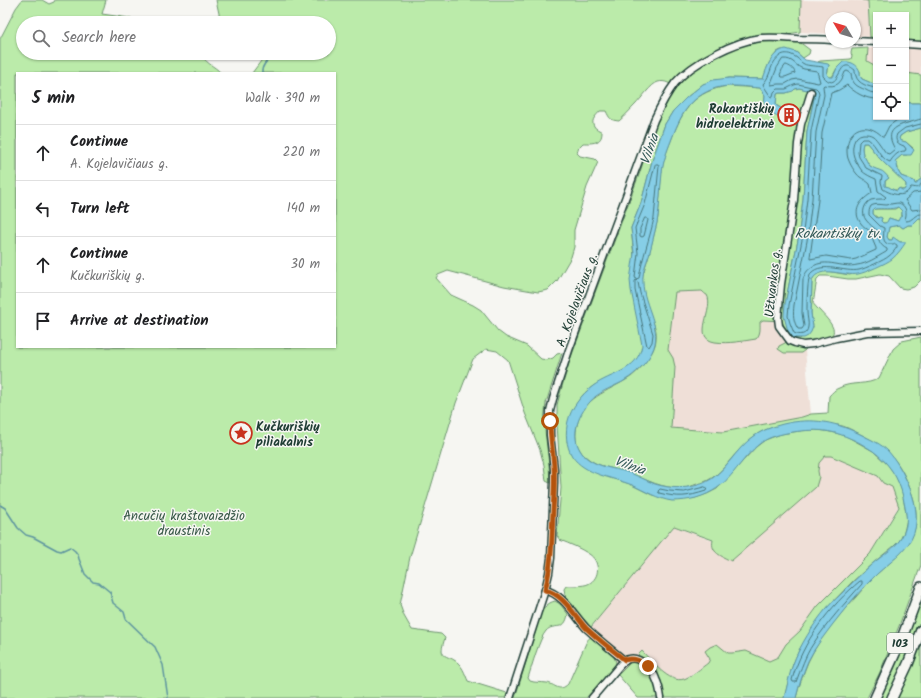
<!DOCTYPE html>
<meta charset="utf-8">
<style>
body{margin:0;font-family:Kalam,sans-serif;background:#f2f2f2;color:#202124}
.controls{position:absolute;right:12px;top:12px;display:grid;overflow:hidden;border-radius:0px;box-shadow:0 1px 3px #0004}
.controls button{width:36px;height:36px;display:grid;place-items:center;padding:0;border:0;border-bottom:1px solid #e0e0e0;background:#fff;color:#202124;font:20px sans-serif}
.compass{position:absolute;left:825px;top:12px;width:36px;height:36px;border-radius:50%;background:#fff;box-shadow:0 1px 3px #0004;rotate:308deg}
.stop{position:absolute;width:12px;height:12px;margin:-9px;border:3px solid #b45309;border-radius:50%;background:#fff}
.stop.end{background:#b45309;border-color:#fff;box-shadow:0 1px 4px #0008}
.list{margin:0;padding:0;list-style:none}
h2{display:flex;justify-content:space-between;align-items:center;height:52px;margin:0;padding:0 16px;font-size:17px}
h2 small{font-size:13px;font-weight:400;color:#757577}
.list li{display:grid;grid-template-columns:26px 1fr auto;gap:12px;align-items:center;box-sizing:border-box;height:56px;padding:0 16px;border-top:1px solid #e0e0e0}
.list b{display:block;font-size:15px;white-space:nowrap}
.list p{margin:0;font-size:13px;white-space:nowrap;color:#757577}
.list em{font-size:13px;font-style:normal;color:#757577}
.icon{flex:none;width:22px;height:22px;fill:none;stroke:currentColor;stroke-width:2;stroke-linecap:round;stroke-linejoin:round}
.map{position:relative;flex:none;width:921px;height:698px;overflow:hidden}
.search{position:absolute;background:#fff;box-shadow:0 1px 3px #0004;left:16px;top:16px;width:320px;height:44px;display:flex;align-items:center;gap:10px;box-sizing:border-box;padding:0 14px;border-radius:22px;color:#757577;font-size:15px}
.panel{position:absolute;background:#fff;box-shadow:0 1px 3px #0004;left:16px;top:72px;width:320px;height:276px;border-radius:0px}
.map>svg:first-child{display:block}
.built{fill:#efdfd7}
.green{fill:#bbebaa;stroke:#6d946f}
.water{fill:#86cee7;stroke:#5d949f;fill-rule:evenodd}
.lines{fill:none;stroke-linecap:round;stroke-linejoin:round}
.shore{stroke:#48777c;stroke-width:1}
.stream{stroke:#5d949f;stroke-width:1.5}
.minor-casing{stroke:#1f3d34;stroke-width:9}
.primary-casing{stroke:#1f3d34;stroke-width:12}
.minor{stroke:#f6f6f2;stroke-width:6}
.primary{stroke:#f6f6f2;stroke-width:9}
.route{stroke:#b45309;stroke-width:5}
.labels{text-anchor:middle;stroke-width:3;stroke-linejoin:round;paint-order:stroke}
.shield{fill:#f6f6f2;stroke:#60746d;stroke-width:1}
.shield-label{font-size:12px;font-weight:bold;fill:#1f3d34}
.poi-label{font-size:13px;font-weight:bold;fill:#1f3d34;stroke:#f6f6f2;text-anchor:end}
.street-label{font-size:13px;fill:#1f3d34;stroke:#f6f6f2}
.park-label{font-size:13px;fill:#365746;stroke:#f6f6f2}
.water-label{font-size:14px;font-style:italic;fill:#345a58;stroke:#f6f6f2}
</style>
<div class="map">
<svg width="921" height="698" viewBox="0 0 921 698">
<rect width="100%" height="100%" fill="#f6f6f2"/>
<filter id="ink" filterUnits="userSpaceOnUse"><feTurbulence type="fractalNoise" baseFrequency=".025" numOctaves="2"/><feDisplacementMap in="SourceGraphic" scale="8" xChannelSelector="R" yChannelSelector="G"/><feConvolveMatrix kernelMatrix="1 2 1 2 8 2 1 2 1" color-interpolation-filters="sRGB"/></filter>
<g filter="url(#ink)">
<g class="built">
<path d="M801,0L868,1L870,37L855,36V18H831V34L800,32Z"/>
<path d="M868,48H876V66L867,61Z"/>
<path d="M906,49H921V75L906,73Z"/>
<path d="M703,291L707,295L709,301L708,311L704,327L760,331V322L763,320L782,321L786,331L791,338L785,343L779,346L800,353L805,350L811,414L802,417L723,432L671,428L675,367L668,350L675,292Z"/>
<path d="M825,456H831L878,476L883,483L892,487L899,506L870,554L818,606L800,631L786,644L778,657L769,661L746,651L732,653H728L710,659L708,663L685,679L678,680L667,676L642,651L618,675L615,666L616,662L588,631L674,526L713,541L712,544L714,550L819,477L818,471L819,463Z"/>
</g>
<g class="green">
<path d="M22,0H42L49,4L54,2L55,0H106L102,14L143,20L146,23H23V53H201C204,63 215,66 221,73H17V347H335V73H252L267,53H329V23H256L248,18H220L216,0H801L800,32L782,35L798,41L810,50L809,54L803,58L796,52L781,50L777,52L769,63L763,79L729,78L703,84L686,98L673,111L665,124L652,161L641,203L631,228L643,345C642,350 641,354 639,357C631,370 608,378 595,385C588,389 581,396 577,403C573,408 569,433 567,442L599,474L630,484L652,495L695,498L707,494L717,489L756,447L765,440L781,434L799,431L811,430H819L836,433L846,436L873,451L888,465L896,476L902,491L907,519L904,532L900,540L894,546L873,563L852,582L826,609L799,650L793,664L784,698H638L618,675L642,651C652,661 669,684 684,679C692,676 701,668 708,663L710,659L705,651L710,647L717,644L728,653H732L746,651L769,661L778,657L786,644L800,631L818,606L870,554L899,507L892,487L883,483L878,476L831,456H825L819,463L818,471L819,477L816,487L731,561C722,556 710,553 713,540L674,526L591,627L566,599L564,589L566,586C571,586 584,586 588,584C601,578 600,561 589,554C580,548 570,544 560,540L557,536L561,488L557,424V405L561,390L570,360L640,172L657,119L667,101L676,88C671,84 665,80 658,82C651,84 641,99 635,105C630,110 625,116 619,121C610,120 610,119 606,111H600C597,115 590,120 594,126C595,129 600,130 602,132C602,144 592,143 583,143L579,147L577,153L580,156L595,159L598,162L587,187L574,230V247L571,257L557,281L548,290L538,292L504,286L448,271L438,275L436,278L451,295L473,305L481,310L498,331L506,337L527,346L541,359L547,360L553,358L557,354L562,353L546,403L544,422L549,465L550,483L546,481L544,465L540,450L525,413L508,360L497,351L486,349L473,359L456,403L410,557L400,605L404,616L412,630L441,634L445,638C444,641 442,647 442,650C442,657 450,657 454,660C462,664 465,674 468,681L507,693L506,698H0V39L16,8Z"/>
<path d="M862,0H921V42L906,41V15H876V38L870,37L868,1Z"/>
<path d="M868,48L867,61L876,66V85L862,79L860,76V71L837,68L832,77H829L827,75L829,65L818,62L820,61L851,59L852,56L851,53L852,49Z"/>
<path d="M906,73L921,75V103H910L906,101Z"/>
<path d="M728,86L761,88L765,95L764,107L780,118L781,108L777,106L776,104L777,94L779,93H786L795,89L799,88L815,91V94L807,131L803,199L798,240L785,304L791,335L794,338L800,339L813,327L811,313L812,280L815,275L819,272L826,271L850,275L905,242H900L897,240H889L887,237L889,227L899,225L903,228L908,225H912L919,218H921V280L914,287L906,289L900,288L889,276L880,274L856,279H848L827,276H820L817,279L813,303C817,310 841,328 831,336C828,339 816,339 812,340L805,350L801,353H784L778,349L779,346L785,343L791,338L786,331L782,321L763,320L760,322C760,328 761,334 756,339C743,341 729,344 715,342C691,338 715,309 707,295C706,295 703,292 702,291L675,292L668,350L673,358L675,367L671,428L723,432L802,417L811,414L828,413L829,396C832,393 835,389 839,388C851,381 868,386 879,378L893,349L902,341L921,337V565L899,626L880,672L867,698H796C799,686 803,674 808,662C819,638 838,616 856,597C863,589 870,580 878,573C890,562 904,553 911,538C920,522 916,503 909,486C898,458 885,446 858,433C852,430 845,426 838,425C827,424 812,426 801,426C788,427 775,425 763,431C750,437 741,448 731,459C727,464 722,470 716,475C711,479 704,483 697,484C692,486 687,488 682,488C664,489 646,480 630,473C615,468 598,468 585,456C578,450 575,441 576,432C579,400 602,394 626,380C635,375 643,366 649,357C653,351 656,345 656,338C657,332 655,327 653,322C648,309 642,294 642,280C643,271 647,263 649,254C652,242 656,229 658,217C660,201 660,185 662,169C664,158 668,148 672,138C683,109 695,91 728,86Z"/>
<path d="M921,128V179L915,184L914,181L901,176L898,171V168L895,161L902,155H907L913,148L906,142L902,141L899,139L900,136L906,132Z"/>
<path d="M863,143H867L880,159L906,184V187L904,190H902L901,188C895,192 891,189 885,186V181L889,178C882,170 878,172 870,166C867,163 866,159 863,155L862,148Z"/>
<path d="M898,207L902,211V216L898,221L889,218L888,221L886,223H883L881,221L882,218H878L873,214V211L875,209H895Z"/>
<path d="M921,596V623L910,652L889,698H878Z"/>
<path d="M555,601L560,604L568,614C565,633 554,622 546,631C539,639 532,666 528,678L530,681C535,683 541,682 547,683C555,684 559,693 568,684L586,643C588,639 589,637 594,637L614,657L616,662L615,666L586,698H515L541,613C545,607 547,603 555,601Z"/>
<path d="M921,645V698H897L909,673Z"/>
</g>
<path class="water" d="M786,49L796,52L805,60L828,64L829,65L827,74L829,77H833L837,68L843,62C850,61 858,64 860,72C860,74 860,77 862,79L876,85V117H906V101L910,103H921V128L906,132L900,136L899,139L902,141L906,142L914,150L911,155H902L895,161L897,164L898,171L901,176L914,181L915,184H917V182L921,179V218H919L912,225H908L903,228L899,225L889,227L887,237L889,240H892L893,237L900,242H906C902,248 898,254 892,259C887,263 865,273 858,274C844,277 821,264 812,280L811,313L813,327L811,332L808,336L804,338H794L791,335L788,331L786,324L784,316L785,304L798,240L803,199L807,131L815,94V92L799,88L795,89L793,91L786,93H779L777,94L776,104L777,106L781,108L780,118L766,111L764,107L765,95L760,88C746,87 730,84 716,88C689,97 680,116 671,141C667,151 663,162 662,173C660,189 660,207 657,223C654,234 652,245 649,255C646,264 642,273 643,282C643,306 664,329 652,352C647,362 639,370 630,377C620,385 606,388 596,396C581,409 569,432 580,450C588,465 610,468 624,471C635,474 645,480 655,484C671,489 689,489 704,483C725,474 735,449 753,437C762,430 772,427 783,424C813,417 837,422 864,436C872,440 881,444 888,451C896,460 903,472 908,484C915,499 919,517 914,533C908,551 891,561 877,574C861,589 847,606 833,624C824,636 815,647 808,661C803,673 799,685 796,698H784C787,687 789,675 793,664C799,647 814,623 826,609C830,604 835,600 840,595C850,585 860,575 871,565C882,555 899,547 904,532C909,520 905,509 903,497C899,478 888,462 873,451C869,448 864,446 860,443C833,429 816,428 787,433C777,435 766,438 758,445C734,466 730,488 696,498C689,500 680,501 672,501C658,499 645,491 632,485C612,477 585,475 572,456C566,446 565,432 568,421C571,408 581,395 593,386C611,373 638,371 642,345L631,290L630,280L634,253L631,228L641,203L652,161L665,124L673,111L686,98L703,84L713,80L729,78L763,79C767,67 772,51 786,49ZM863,143H867L880,159L906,184V187L904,190H902L899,188L897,191L894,190L889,187L885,186V181L889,178C886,175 884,171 879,170C876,169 873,168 870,166C867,163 866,158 863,155L862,148ZM898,207L902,211V216L900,217L898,221L889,218C887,221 888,223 883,223L881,221L882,218L880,217L877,218L873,214V211L875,209C882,208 891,210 898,207Z"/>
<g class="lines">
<g class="shore">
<path d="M783,59C794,58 795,67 804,69C808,70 813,70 817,71L820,82L818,83L798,79L792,80L785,84H778L771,85V83L777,68Z"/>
<path d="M786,65C790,66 794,69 795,73L785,77H782L780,75L782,70Z"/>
<path d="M876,88C869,87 858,84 856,76C855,74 855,72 855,70C852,68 849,65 846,66C838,67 837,93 823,76V67C818,66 807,66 804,64C801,63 799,59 797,58C786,50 779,54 773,64C770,70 769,78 763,84L765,88L771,97L773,96L774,92L777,89H786L794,85L798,84L816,88L818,90L819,93L811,131L807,199L802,240L789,305L788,316L790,323L794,333C800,336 807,335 808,327C809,323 807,317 807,312C807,304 807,279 811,273C822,261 845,273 859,270C864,269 885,260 889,256C892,254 895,250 897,247V245C892,242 897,244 891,244C881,245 884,234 884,228L880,226L869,215C869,212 869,209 871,206C876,203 882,205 887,205C890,204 896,203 899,203C907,206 907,214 905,219L906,221C913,221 914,214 921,214"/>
<path d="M876,93C872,93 869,92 866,90C856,86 852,84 851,73L847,71L845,72C841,83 837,88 824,85L823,86L824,95L816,132L812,199L807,241L794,305C793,314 793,321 798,329H802L804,326L802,313L803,279C805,274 807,270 812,267C826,257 842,269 857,265C867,264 877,257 886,252L887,251V249C879,245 878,239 878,231C874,228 869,224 866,220C861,214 864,203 871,200C876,199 880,199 884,199L886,197L878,191L876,179C871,177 865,174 862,171C860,168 855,161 854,157C851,149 853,135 863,134C867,134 870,134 873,136C877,139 883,149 886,153L889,154L895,149C884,131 895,126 911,122C915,121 917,120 921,119"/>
<path d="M876,99C865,99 854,92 847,85L839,90L831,93L822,133L818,200L812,242L810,257V259L826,256L851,260L856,259L876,250V248L873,241L872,233C868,229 863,227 860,222C852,209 862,199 872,193L870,184C867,181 863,179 860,177C856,174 851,166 849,161C847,157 847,153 847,149C848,127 867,121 882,136H884L889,126L901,117"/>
<path d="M921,124L905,128L897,134C894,141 898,144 904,146L906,149L905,151C898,151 893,157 890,162C880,159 877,145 868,139H862L859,142L858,152L859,157L866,168L882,176L881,182L883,189C889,193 899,197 906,193C908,192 910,188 911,187C915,187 918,190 921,184"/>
<path d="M656,164H658L659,166C657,183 656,201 654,218C650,238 642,258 639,278L636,279L635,277L638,253L635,228L645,204L655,165Z"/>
<path d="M921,192L913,193L905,200L912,210L921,209"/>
<path d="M645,218H647L648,220L644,236L642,237L640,236V229Z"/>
<path d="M636,280L638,282L640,293L653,334L652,342L649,347L647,346L635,290V282Z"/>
<path d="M705,487L707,488L706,491C687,497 679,498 659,493L658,491L660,489L670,491L684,492Z"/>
<path d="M860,581H862V584C845,603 827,623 813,644C805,656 801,669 796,682H793L792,680C802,642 830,606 860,581Z"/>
</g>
<g class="stream">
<path d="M262,73C261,64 270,59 276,53"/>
<path d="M0,505L5,508L18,528L26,535L33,537L57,550L61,551L70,547L75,551L78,555L79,559L85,574L93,582L99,583L110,592L113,603L124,612L126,619L155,647L163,665L168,698"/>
</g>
<g class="minor-casing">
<g id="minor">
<path d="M855,41L876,42"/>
<path d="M906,44L921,45"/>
<path d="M811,92L801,124L798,144L794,200L781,284L778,318L779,326L790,341L795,343L803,345L813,344L836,338L867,332L921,331"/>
<path d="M545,590C563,594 574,615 586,628C599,640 612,650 625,661"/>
<path d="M510,698L545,590L549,573L551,558L554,482V469L550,435V411L553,399L569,350L654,120C660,107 666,95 675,83C692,63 735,41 761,38C773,37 785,38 797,39C809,39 820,39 831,40"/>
<path d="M592,698L621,664C624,662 626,659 629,659C640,656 653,670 656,679C659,685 660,691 661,698"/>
</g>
</g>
<g class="primary-casing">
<g id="primary">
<path d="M875,698L902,638L921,587"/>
<path d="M892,698L908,664L921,630"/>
</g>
</g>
<use href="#minor" class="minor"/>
<use href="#primary" class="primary"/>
</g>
</g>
<g class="lines" filter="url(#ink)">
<path class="route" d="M550,421C550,437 553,452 554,467C555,481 554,496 553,510C552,537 552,564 545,590C563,594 574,615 586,628C599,640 612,650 625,660C634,657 641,661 648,666"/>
</g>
<defs>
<g id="building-ring" transform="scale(1.15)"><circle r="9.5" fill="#f6f6f2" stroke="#c8321e" stroke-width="1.5"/><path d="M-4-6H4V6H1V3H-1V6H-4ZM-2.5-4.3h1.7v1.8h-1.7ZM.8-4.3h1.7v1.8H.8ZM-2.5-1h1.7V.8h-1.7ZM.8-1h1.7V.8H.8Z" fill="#c8321e"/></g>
<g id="sight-ring" transform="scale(1.15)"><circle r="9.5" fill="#f6f6f2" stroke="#c8321e" stroke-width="1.5"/><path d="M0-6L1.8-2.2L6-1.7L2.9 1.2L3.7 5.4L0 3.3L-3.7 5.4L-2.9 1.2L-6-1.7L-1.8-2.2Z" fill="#c8321e"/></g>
</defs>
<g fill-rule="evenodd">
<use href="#building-ring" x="789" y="115"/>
<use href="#sight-ring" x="241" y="433"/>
</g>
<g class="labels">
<rect class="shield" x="887" y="633" width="26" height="20" rx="3"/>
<g class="shield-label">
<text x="900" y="647">103</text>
</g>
<g class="poi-label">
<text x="774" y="113">Rokantiškių<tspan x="774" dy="15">hidroelektrinė</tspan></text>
<text x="256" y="431" text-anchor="start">Kučkuriškių<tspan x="256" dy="15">piliakalnis</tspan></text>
</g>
<g class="street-label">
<text transform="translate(772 283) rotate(-84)" y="5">Užtvankos g.</text>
<text transform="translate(576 300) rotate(-70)" y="5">A. Kojelavičiaus g.</text>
</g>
<g class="park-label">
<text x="184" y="520">Ancučių kraštovaizdžio<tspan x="184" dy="15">draustinis</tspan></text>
</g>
<g class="water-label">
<text transform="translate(649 149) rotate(-71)" y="5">Vilnia</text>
<text x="838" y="238">Rokantiškių tv.</text>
<text transform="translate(630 465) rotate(20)" y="5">Vilnia</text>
</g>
</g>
</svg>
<div class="controls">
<button>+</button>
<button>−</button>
<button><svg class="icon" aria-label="locate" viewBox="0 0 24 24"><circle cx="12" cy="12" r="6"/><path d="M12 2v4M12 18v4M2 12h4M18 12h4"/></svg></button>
</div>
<svg class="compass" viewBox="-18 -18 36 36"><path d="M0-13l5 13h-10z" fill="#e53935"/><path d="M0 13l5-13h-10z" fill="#757577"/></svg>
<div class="stop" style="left:550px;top:421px"></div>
<div class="stop end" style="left:648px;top:666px"></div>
<div class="search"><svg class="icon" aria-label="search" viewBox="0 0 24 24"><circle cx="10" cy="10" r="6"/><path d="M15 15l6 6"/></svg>Search here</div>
<section class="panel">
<h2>5 min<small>Walk · 390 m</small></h2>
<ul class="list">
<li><svg class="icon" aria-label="ahead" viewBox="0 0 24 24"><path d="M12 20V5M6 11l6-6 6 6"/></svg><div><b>Continue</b><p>A. Kojelavičiaus g.</p></div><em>220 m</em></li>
<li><svg class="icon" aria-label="left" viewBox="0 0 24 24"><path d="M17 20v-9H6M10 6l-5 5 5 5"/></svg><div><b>Turn left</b></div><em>140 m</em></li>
<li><svg class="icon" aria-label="ahead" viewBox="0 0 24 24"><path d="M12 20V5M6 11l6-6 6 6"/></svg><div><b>Continue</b><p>Kučkuriškių g.</p></div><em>30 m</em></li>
<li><svg class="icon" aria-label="arrive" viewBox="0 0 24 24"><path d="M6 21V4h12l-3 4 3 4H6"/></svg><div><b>Arrive at destination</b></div></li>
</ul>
</section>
</div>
